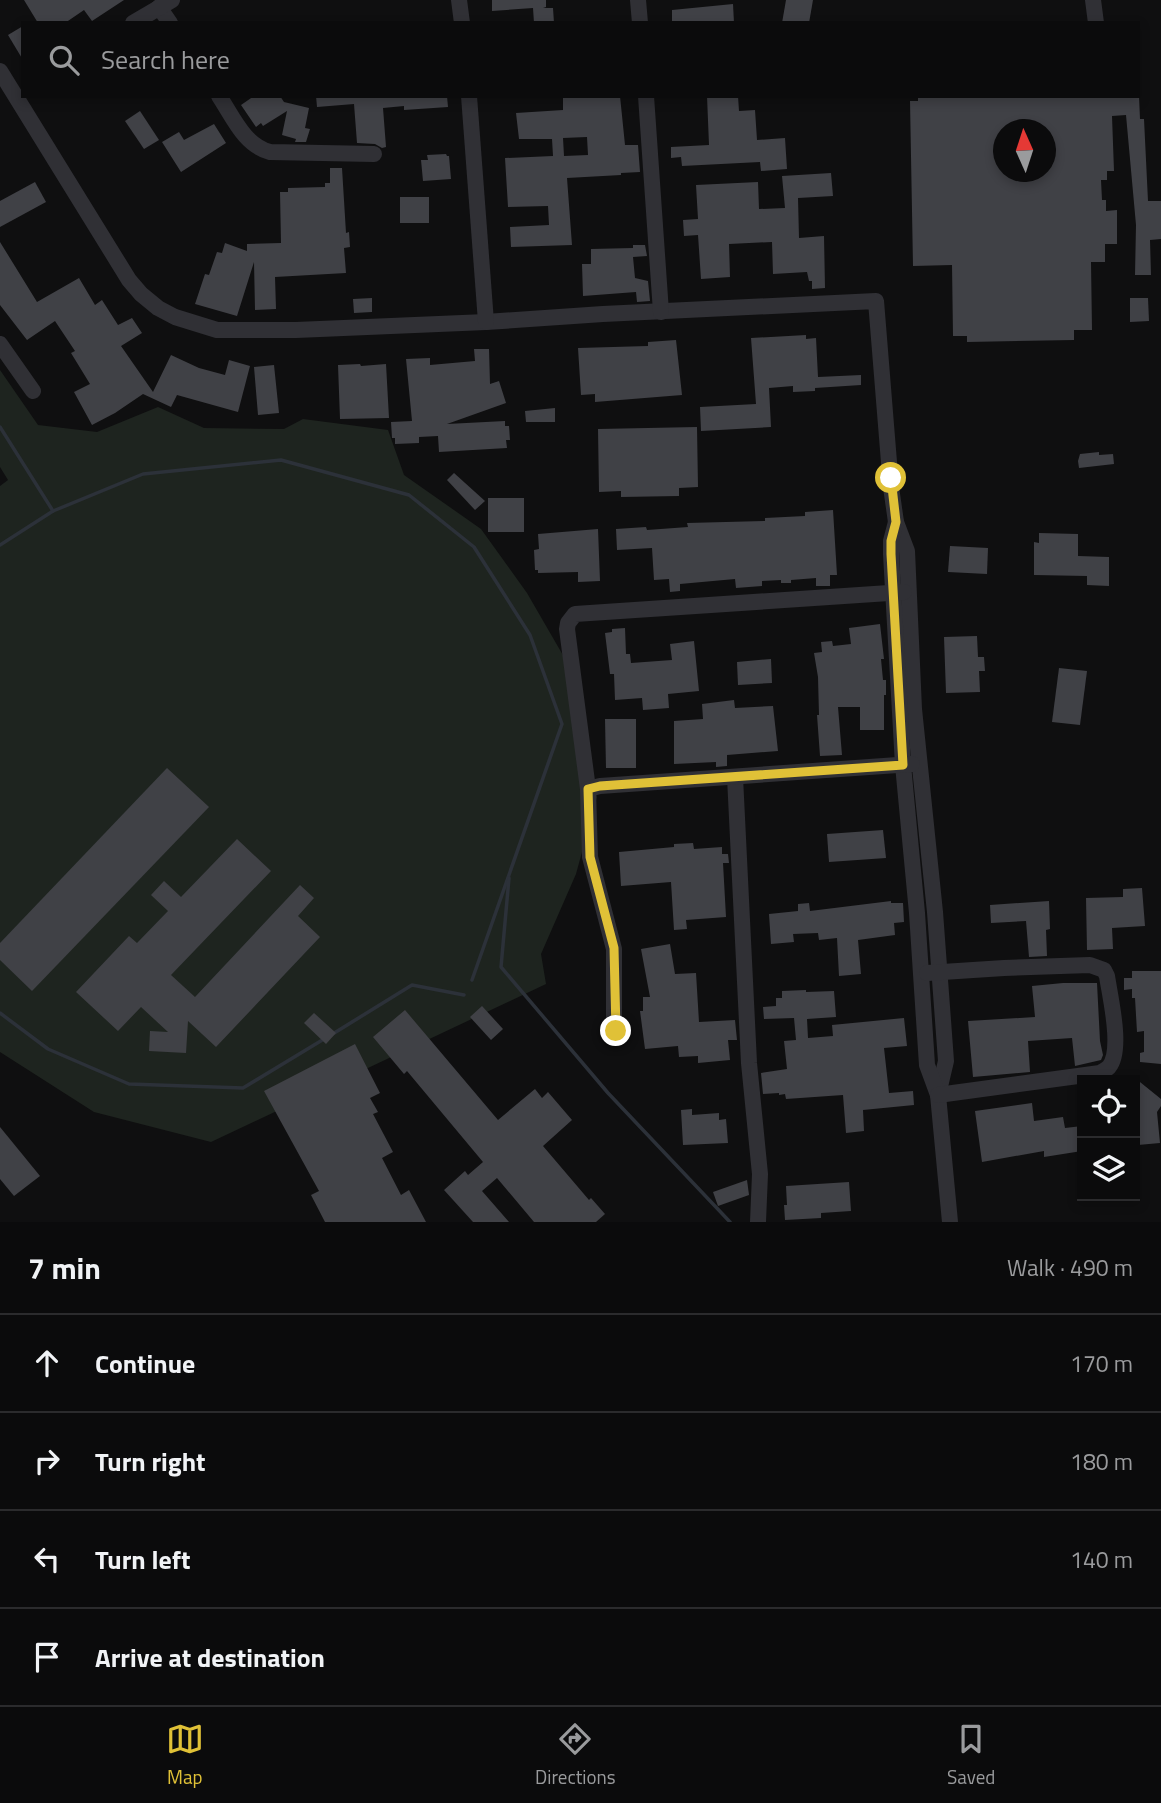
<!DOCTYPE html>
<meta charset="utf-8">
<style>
body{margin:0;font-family:"Titillium Web",sans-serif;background:#19191a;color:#f1f3f6}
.controls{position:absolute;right:21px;bottom:21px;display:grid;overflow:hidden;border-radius:0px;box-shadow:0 4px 10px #0003}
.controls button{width:63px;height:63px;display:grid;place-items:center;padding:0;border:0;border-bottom:2px solid #2b2b2d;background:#0b0b0c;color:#f1f3f6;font:35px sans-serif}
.compass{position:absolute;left:993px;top:119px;width:63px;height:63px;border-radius:50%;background:#0b0b0c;box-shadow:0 4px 10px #0003;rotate:357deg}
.stop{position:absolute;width:21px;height:21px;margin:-16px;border:5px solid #e0c137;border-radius:50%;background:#fff}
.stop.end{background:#e0c137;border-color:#fff;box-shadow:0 2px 7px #0008}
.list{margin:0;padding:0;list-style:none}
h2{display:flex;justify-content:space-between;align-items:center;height:91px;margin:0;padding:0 28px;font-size:30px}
h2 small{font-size:23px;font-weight:400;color:#9a9b9d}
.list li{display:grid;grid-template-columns:46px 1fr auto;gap:21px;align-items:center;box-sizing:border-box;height:98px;padding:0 28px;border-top:2px solid #2b2b2d}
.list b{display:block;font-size:26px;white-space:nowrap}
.list em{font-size:23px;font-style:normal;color:#9a9b9d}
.icon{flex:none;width:38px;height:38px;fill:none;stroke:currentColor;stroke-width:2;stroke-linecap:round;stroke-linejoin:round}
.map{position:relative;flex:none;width:1161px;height:1222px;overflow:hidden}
.search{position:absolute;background:#0b0b0c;box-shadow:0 4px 10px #0003;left:21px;right:21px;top:21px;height:77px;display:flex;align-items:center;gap:18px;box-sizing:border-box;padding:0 24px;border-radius:0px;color:#9a9b9d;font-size:26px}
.sheet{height:483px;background:#0b0b0c}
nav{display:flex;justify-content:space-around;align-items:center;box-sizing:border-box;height:98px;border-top:2px solid #2b2b2d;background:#0b0b0c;font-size:19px;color:#9a9b9d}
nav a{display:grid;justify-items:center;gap:4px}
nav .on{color:#e0c137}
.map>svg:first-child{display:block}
.green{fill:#1e241f}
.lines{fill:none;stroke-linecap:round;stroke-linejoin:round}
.stream{stroke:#2c3139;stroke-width:3.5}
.building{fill:#404146;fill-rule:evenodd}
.minor{stroke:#303035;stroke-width:16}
.route{stroke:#e0c137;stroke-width:9}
</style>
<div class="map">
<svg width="1161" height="1222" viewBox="0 0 1161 1222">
<rect width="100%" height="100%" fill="#0f0f10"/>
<path class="green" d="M0,370L38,425L97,432L158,407L204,428L284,429L303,419L388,430L404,475L481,529L527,593L564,657L597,797L576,874L541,954L546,984L211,1142L94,1112L0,1052V486L8,480L0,467Z"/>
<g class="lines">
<g class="stream">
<path d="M0,427L53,511"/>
<path d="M0,545L53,511L143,474L281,460L409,495L474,547L530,635L562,724L472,980"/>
<path d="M509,878L501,967L608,1093L730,1222"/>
<path d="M0,1013L48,1049L129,1084L243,1088L324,1039"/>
<path d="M331,1035L412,985L464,995"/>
</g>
</g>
<g class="building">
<path d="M24,0H124L92,21L84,10L65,23H38Z"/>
<path d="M492,0H546V7L543,8H553L554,23H534L533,8L492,11Z"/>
<path d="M786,0H813L809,23H782Z"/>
<path d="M733,4L734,23H672V10Z"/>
<path d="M23,26V60L8,35Z"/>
<path d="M254,96H280L284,102L309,108L305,128L310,129L306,142H295L296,139L282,135L287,111L263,126L261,123L256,127L241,105Z"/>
<path d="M316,96H447L448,107L404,110V106L383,108L386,147L382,148L375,144L357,143L354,104L317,107Z"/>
<path d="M563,96H620L625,145H638L640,172L621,173V175L567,178L572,245L511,247L510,227L549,225L548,206L508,207L505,158L553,156L552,139H519L516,113L563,110ZM587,137L588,155L564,156L563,138Z"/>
<path d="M707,96H738L739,111L755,110L757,140L785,138L787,169L761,171L760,162L682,166L681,157L671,158V147L709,145Z"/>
<path d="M918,96H1139L1140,119H1144L1148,201H1161V239L1150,240L1151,275H1135L1136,225L1126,115L1112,116L1114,171H1107V180H1101L1102,200H1106V211L1117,210V244H1105V262H1091L1092,330H1074V340L967,342V336H953L952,265L913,266L910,101H918ZM1004,130H1046V172H1004Z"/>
<path d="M140,111L159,140L144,149L125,121Z"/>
<path d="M214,124L226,143L181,172L162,142L179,132L184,140Z"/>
<path d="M446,154L447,156H449L451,179L423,181L421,160H428L427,155Z"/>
<path d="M330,168H342L346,233L349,232L350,247L344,248L346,273L275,277L276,309L255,310L254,262L237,316L195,304L205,274L209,275L217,252L222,253L225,243L247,251V244L281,243L280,192H288V188L325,187V183H330Z"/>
<path d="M831,173L833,196L798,198L799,238L824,236L825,288L812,289V281H809L807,272L773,274L772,242L729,244L730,277L701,279L698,235L684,236L683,220L698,219L696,185L758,182L759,209L785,208L782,176Z"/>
<path d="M35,182L46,202L0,227V201Z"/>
<rect x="400" y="197" width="29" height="26"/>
<path d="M0,242L37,302L79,278L95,305L102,300L118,325L132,318L142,333L121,346L153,392L171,355L199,368L225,375L229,360L250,366L238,412L177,395L171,407L143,394L115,413L92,425L74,392L90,384L71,353L75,351L55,321L27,340L0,305Z"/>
<path d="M633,245H645L647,256L633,257L635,278L648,281L650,301L637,302L636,292L583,296L582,264H591V249L633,248Z"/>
<path d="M372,298V312L354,313L353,299Z"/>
<path d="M1130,298H1148L1149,321L1130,322Z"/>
<path d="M806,335V339L816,338L818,377L861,375V385L815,388V391L793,392V386L769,388L771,427L701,431L700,407L756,404L751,338Z"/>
<path d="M676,340L682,395L595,402V394L581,395L578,348L648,346V342Z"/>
<path d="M474,349H489L490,384L499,381L506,403L447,424L505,421V426H509L510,440H506L507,448L439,452L438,436L419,437V443L395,444V438H392L391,422L412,421L406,359L430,358V365L475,361Z"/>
<path d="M360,364L361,366L386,364L389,418L340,419L338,365Z"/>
<path d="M274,365L279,413L258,415L254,367Z"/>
<path d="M555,408V422H526L525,411Z"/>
<path d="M697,427L698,487L679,488V496L621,497V491L599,492L598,429Z"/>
<path d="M1099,452V455L1113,454L1114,464L1079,468L1078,461L1080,454Z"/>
<path d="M454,473L485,501L475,510L447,480Z"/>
<rect x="488" y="498" width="36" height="34"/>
<path d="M833,510L837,575H830V586H816V578L791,580V583H781V580L762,581V586L736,588L735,579L680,584V591L670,592L669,579L654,580L652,548L617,550L616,529L646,527L647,530L688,527L687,523L765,521V518L805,516V512Z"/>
<path d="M598,529L600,581L578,582V572L538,573V570H535L534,550L539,549L538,534Z"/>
<path d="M1039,533L1078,534V556L1109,557V586L1087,585V576L1034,575V542L1039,543Z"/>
<path d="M950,546L988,548L987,574L948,572Z"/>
<path d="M880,624L884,659H881L883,680H886V695H884V730H860V707H838L842,755L820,756L817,715H819L818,677L814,653L822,652L821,642L832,641L833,646L851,644L849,628Z"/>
<path d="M625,628L626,654H630L631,663L672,660L670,644L694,641L699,691L668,694L669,708L643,710L642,698L615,700L614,674H610L605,633L612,632V629Z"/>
<path d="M977,636L978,657H984L985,671H979L980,692L946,693L944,637Z"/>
<path d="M771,659L772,683L738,685L737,662Z"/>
<path d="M1059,668L1087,671L1080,725L1052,722Z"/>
<path d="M734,700L735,708L773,706L778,751L727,755V766L716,767V762L674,764V721L703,719L702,704Z"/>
<path d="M605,719H636V768H606Z"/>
<path d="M167,768L209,807L32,991L0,960V943Z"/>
<path d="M883,830L886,858L829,862L827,834Z"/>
<path d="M237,839L271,871L171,975L195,997L300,885L314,898L298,916L320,937L216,1047L188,1021L186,1053L149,1051L150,1031L168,1032L141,1007L118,1031L76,992L129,936L137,943L168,911L151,895L164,881L181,897Z"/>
<path d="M693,843L694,849L722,847V854H728L729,863H723L726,917L686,920L687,929L674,930L671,882L621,886L619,852L674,847V844Z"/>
<path d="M1142,888L1145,926L1112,928L1113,949L1087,950L1086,898L1123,897V889Z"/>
<path d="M891,901V903H903L904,922L894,923L895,935L858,940L861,974L839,976L837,938L819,940L818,933L793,934L794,942L771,944L769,914L798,911V904L809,903L810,911Z"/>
<path d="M1049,901L1050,929L1046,930L1047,956L1029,957L1026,921L991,923L990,905Z"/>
<path d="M670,944L675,974L696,973L699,1022L735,1020L737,1040H728L730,1060L698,1063V1056L679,1057L678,1046L645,1049L640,1011H643V997H650L641,949Z"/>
<path d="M1132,971H1161V1064L1140,1062V1053L1144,1052V1031L1137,1032L1135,998H1132V989L1124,990V978H1132Z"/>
<path d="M1063,983H1097L1100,1041L1103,1055L1101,1060L1075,1066L1072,1038L1028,1041L1030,1072L973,1077L968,1021L1035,1017L1032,986Z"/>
<path d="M806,990V992L834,991L836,1017L807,1019L808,1038L833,1036L832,1025L904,1018L907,1046L884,1048L889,1093L913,1091L914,1105L863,1110L864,1131L846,1133L843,1095L786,1099L785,1094L779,1095V1093L763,1094L761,1073L787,1069L784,1041L796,1040L794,1018L764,1019L763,1007L776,1006V998H782V991Z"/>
<path d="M482,1006L503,1029L491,1040L470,1017Z"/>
<path d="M405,1010L498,1120L535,1089L542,1098L548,1092L572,1120L543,1146L589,1200L591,1198L605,1214L596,1222H534L497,1178L482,1191L509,1222H473L444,1190L465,1171L468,1175L483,1162L407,1071L404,1074L373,1037Z"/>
<path d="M314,1013L336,1033L326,1044L304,1023Z"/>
<path d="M355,1044L380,1093L370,1098L378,1112L373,1114L393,1152L382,1158L401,1195L409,1190L426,1222H325L311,1195L319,1191L264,1091Z"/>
<path d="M1135,1078L1161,1099V1106L1157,1112L1160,1143L1138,1145Z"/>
<path d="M1032,1103L1034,1121L1063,1117L1065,1128L1082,1126V1151L1044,1157V1151L982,1162L975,1111Z"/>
<path d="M692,1109V1115L719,1113V1120L726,1119L728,1143L683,1145L681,1110Z"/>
<path d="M0,1127L40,1176L14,1196L0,1179Z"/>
<path d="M747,1180L749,1195L718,1206L713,1192Z"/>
<path d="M849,1182L851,1211L821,1213V1218L785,1220L784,1205H787L786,1186Z"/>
</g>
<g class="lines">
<g class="minor">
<path d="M459,0L462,23"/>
<path d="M638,0L640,23"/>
<path d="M1093,0L1096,23"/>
<path d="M159,7L170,23"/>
<path d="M133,23L172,0"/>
<path d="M0,71L129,280L141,294L158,308L175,317L217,330H296L486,322L603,314L876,301L891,487L896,522L907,551L914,709L935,912L946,1061L938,1095"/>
<path d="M219,96C233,117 244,145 270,152L374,154"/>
<path d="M469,96L486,322"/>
<path d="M646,96L661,312"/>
<path d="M0,344L33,391"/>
<path d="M896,522L891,541V554L903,765L917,913L927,1065L938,1095L950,1222"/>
<path d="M735,777L749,1063L760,1174L758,1222"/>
<path d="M588,789L567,629L568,623L575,614L904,592"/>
<path d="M927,973L1004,968L1090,965L1104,970L1107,976C1110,997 1123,1050 1109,1067C1107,1069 1102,1072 1100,1073L938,1095"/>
<path d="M616,1031L614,1017V949L590,857L588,789L600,786L912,764"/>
</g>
</g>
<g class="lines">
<path class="route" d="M616,1031L614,948L590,857L588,789L600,786L903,765L891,554V541L896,522L891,478"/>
</g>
</svg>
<div class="controls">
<button><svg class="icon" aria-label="locate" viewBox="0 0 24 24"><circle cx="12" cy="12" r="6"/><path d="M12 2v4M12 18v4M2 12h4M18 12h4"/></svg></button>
<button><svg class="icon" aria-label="layers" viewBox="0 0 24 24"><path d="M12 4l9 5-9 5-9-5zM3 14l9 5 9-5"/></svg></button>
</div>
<svg class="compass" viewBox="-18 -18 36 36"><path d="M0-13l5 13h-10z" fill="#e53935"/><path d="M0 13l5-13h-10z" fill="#9a9b9d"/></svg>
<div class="stop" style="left:891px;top:478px"></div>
<div class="stop end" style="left:616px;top:1031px"></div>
<div class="search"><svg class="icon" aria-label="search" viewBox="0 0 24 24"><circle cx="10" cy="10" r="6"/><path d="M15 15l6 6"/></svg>Search here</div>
</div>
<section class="sheet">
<h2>7 min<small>Walk · 490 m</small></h2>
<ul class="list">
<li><svg class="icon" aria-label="ahead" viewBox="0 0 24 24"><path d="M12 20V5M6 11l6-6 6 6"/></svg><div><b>Continue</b></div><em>170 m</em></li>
<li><svg class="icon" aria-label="right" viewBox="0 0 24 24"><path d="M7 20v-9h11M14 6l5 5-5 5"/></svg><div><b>Turn right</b></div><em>180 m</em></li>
<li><svg class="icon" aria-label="left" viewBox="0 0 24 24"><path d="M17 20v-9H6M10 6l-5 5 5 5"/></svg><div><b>Turn left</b></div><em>140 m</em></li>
<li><svg class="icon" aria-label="arrive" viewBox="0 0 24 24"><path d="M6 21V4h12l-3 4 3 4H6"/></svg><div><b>Arrive at destination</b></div></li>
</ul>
</section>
<nav>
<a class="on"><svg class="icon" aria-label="map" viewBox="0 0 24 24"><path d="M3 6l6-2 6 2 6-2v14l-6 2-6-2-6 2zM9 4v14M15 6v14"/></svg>Map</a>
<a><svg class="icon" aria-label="directions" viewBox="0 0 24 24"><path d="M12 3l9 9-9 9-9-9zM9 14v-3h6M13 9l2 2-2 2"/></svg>Directions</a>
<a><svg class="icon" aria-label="saved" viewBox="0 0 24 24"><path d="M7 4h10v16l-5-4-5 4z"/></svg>Saved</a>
</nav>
